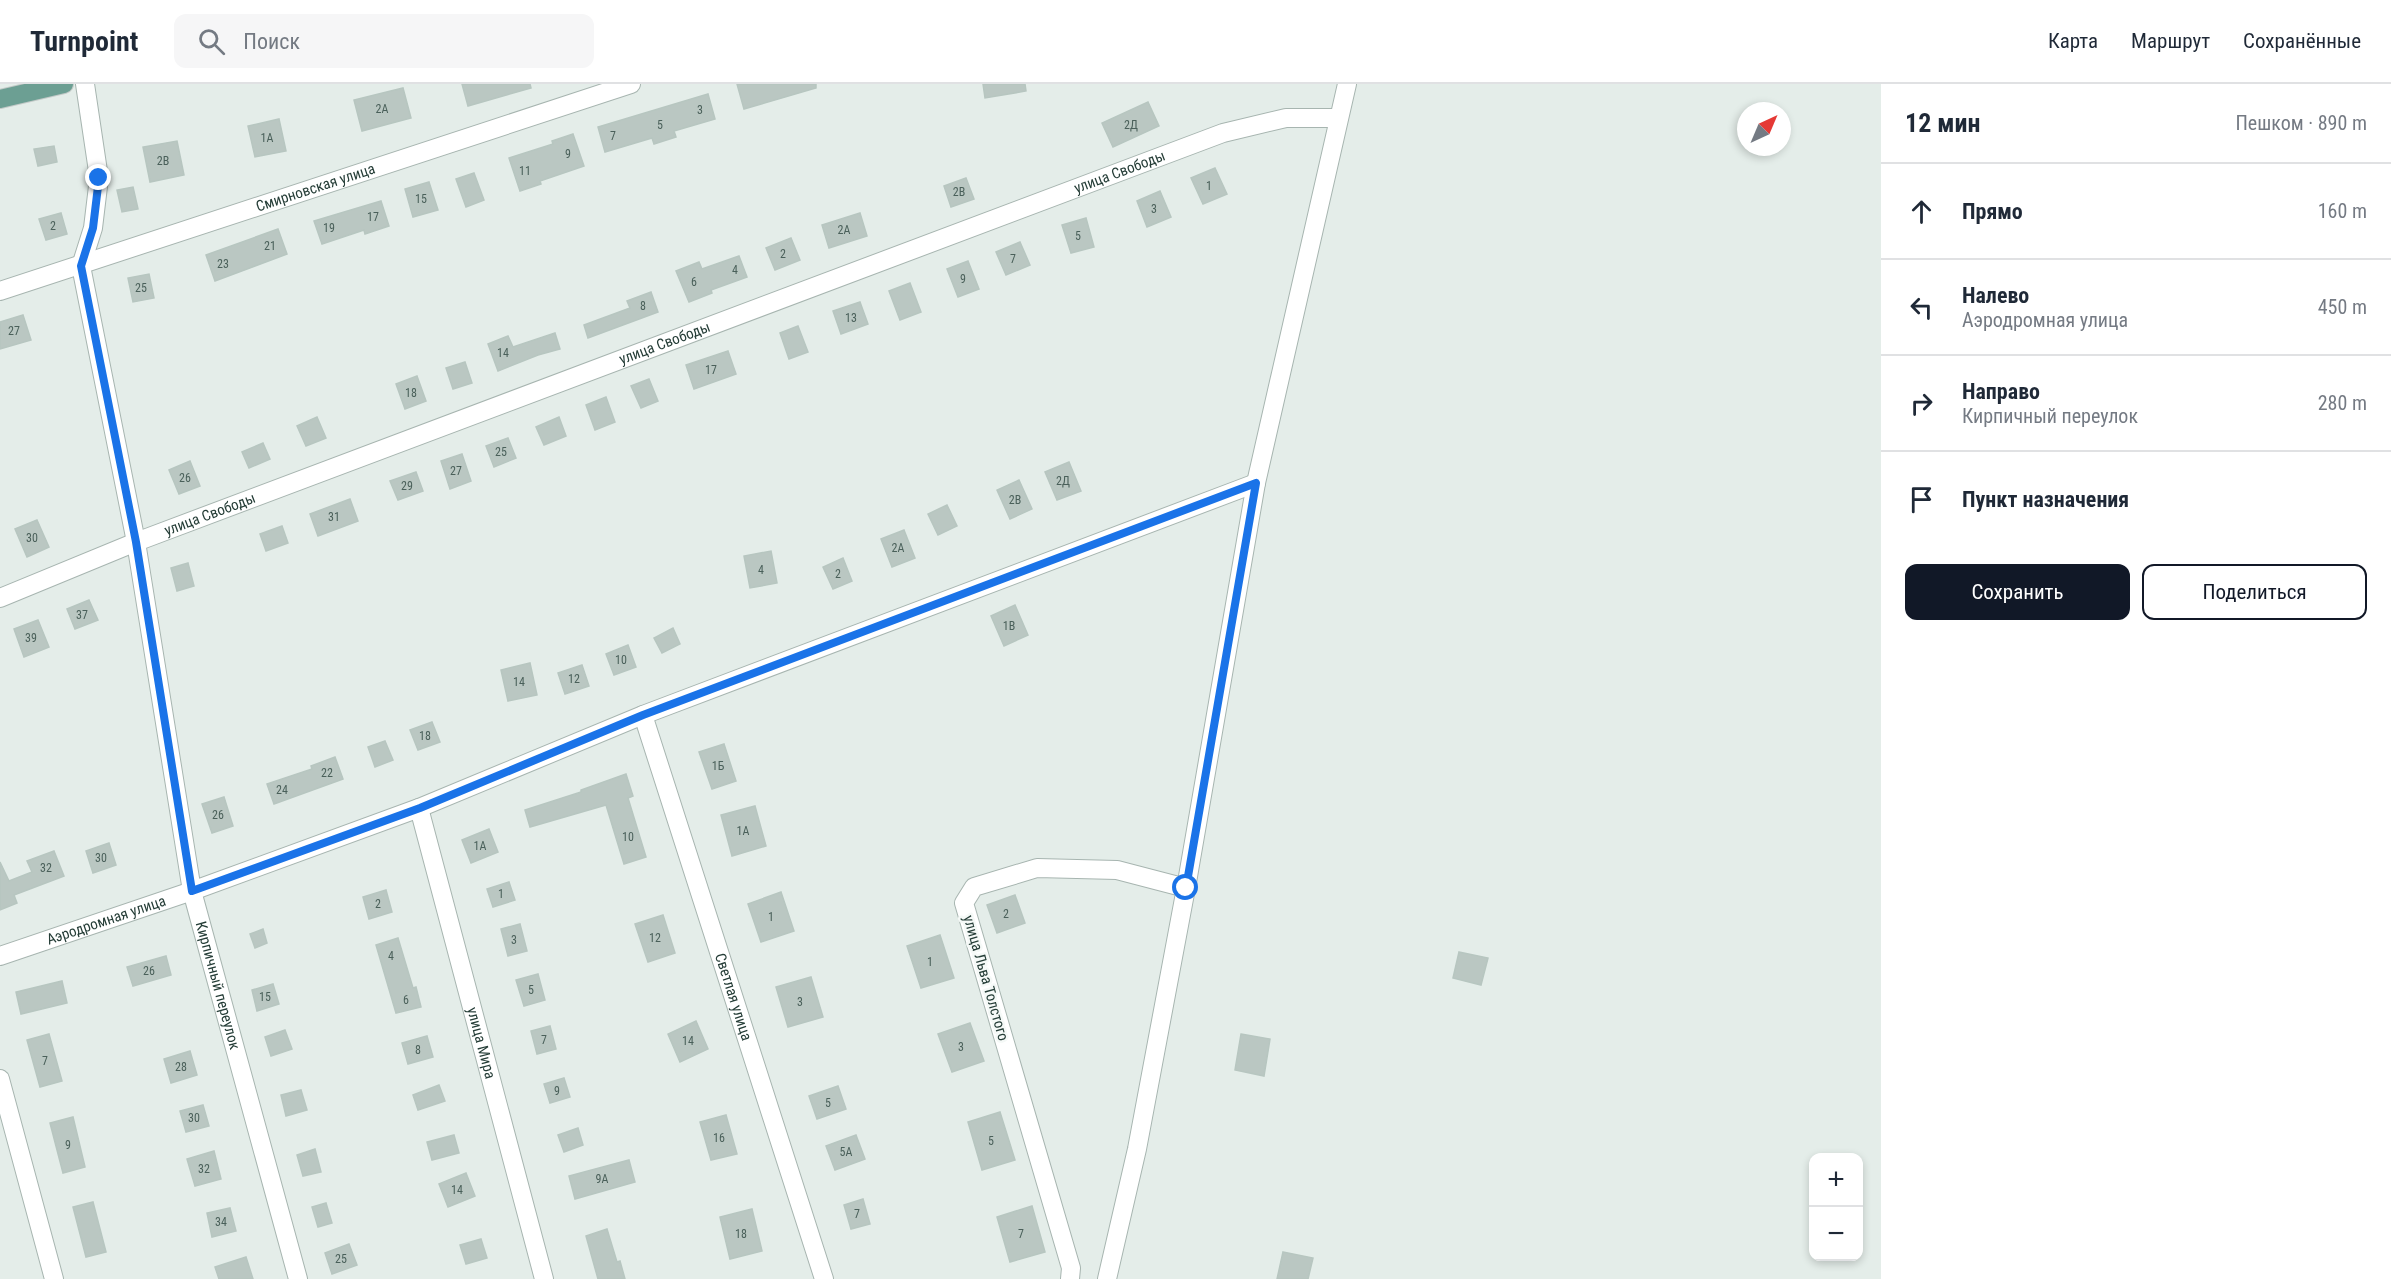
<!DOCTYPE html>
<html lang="ru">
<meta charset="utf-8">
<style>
body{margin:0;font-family:"Roboto Condensed",sans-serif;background:#f6f6f7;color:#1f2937}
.controls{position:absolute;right:18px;bottom:18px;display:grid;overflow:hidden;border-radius:12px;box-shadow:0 3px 9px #0003}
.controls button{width:54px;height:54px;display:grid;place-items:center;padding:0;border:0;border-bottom:2px solid #e0e1e3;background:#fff;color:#1f2937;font:30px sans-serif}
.compass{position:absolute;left:1737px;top:18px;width:54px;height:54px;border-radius:50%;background:#fff;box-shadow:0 3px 9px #0003;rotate:44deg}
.stop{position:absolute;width:18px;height:18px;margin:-14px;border:4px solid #1a73e8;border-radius:50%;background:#fff}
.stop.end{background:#1a73e8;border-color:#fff;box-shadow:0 2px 6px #0008}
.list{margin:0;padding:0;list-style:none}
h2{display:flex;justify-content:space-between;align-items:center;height:78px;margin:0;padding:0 24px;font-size:26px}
h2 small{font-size:20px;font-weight:400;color:#747a83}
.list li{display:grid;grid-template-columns:39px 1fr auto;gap:18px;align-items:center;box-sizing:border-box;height:96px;padding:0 24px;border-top:2px solid #e0e1e3}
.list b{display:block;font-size:22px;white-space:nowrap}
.list p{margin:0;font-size:20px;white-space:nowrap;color:#747a83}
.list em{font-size:20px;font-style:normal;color:#747a83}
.actions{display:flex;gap:12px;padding:18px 24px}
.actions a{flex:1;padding:14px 0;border:2px solid #111827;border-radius:12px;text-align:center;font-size:21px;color:#111827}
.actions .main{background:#111827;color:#fff}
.icon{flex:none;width:33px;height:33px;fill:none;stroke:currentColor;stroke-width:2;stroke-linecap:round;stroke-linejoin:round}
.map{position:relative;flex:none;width:1881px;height:1195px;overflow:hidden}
header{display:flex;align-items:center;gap:36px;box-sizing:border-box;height:84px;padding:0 30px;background:#fff;border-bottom:2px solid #e0e1e3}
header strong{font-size:28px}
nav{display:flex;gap:33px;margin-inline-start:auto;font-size:21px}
.search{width:420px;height:54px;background:#f6f6f7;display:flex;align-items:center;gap:15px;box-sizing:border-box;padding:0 21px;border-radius:12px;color:#747a83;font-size:22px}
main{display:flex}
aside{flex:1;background:#fff}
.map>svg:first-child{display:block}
.building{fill:#bac7c2;stroke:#b7c6c0;stroke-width:1.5}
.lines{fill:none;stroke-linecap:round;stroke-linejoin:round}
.minor-casing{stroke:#a7b5b0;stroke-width:20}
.major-casing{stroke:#c2c9c7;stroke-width:20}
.minor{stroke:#fff;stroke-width:18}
.major{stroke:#6c9f93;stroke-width:18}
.route{stroke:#1a73e8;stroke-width:8}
.labels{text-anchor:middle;stroke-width:5;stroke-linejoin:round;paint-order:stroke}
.number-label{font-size:12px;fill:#4a605a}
.street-label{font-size:15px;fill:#253d37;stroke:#f5f9f7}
</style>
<header>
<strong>Turnpoint</strong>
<div class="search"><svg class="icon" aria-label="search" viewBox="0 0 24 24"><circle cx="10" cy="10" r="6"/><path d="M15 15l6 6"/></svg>Поиск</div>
<nav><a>Карта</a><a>Маршрут</a><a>Сохранённые</a></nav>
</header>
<main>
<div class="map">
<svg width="1881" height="1195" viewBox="0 0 1881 1195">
<rect width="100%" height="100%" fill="#e4ede9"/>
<g class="building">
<path d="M462,0H530L531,4L468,22Z"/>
<path d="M737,0H816V4L744,25Z"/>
<path d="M983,0H1025L1026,7L985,14Z"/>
<path d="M403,4L411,34L362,47L354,16Z"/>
<path d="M708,10L715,35L674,47L676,53L654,60L652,54L605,68L598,43Z"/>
<path d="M1148,18L1159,42L1113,63L1102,39Z"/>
<path d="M279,35L286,67L255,73L248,42Z"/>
<path d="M573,50L584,82L540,97L541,100L520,107L509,74L553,60L552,57Z"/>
<path d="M177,57L184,91L150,98L143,63Z"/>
<path d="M54,62L57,78L38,82L34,65Z"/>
<path d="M1215,84L1227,110L1203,120L1191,94Z"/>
<path d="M474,89L484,116L466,123L456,95Z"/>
<path d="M966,94L974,115L951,123L944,102Z"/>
<path d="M429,98L438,126L413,133L405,105Z"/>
<path d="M133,103L138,125L122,128L117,106Z"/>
<path d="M1160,107L1171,133L1147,143L1137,117Z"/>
<path d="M381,117L389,142L365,150L364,146L322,160L314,137Z"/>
<path d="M61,129L67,150L46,156L39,135Z"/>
<path d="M860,129L867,152L829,164L822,141Z"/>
<path d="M1086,134L1094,163L1071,169L1062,141Z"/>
<path d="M278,145L287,170L215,197L206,171Z"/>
<path d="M791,154L800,176L775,186L766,164Z"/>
<path d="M1020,158L1030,181L1006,191L996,168Z"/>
<path d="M739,172L747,193L711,206L712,209L689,218L676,187L699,178L702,185Z"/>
<path d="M968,177L979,205L958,213L947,185Z"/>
<path d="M149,190L154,214L133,218L128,194Z"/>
<path d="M910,199L921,228L900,236L889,207Z"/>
<path d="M651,208L658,228L588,254L584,241L630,224L627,217Z"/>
<path d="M860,218L868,240L841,250L833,227Z"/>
<path d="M23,231L31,256L0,265V238Z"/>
<path d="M798,242L808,268L789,275L780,249Z"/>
<path d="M555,249L560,265L538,271L498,287L488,260L508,252L513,263Z"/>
<path d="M728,267L736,290L694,305L686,281Z"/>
<path d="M465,278L472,299L453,305L446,284Z"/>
<path d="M417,292L426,317L405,325L396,300Z"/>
<path d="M649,295L658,317L641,324L631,302Z"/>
<path d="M606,313L615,338L595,346L586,321Z"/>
<path d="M317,333L326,354L306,362L297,342Z"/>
<path d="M559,333L566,352L544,361L536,343Z"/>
<path d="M508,354L516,374L494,383L486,362Z"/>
<path d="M263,359L270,375L249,384L242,368Z"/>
<path d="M462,370L471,397L450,405L441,377Z"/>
<path d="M190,377L200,402L179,410L169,386Z"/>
<path d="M1069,378L1081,407L1057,416L1045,388Z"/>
<path d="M416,388L423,407L398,416L390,397Z"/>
<path d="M1019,396L1032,425L1010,435L997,406Z"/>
<path d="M350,415L358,437L318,452L310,430Z"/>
<path d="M947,421L957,442L938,451L928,430Z"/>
<path d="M37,436L49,463L27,473L15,445Z"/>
<path d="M282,442L288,459L266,467L260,450Z"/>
<path d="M904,446L915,474L892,483L881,455Z"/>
<path d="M771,467L777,499L750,504L744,472Z"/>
<path d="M843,474L852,497L833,505L823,483Z"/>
<path d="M188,479L194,502L177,507L171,484Z"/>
<path d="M89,516L98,536L75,545L67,525Z"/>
<path d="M1015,521L1028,551L1004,562L991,532Z"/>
<path d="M38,536L49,563L24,573L14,545Z"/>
<path d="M673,544L680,560L662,569L654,554Z"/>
<path d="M628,561L636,583L614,591L606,570Z"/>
<path d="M530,579L537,611L508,617L501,586Z"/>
<path d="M582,581L589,602L565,610L558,589Z"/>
<path d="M432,638L440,658L418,666L410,646Z"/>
<path d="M385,657L393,676L375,683L368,663Z"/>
<path d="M724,660L736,697L712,705L699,668Z"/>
<path d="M335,673L343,695L274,720L267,700L312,685L311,682Z"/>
<path d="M626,690L633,712L628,714L646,773L624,780L606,721L530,743L525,726L581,708V706Z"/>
<path d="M224,713L233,742L212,749L202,720Z"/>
<path d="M755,722L766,762L732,772L721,731Z"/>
<path d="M489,745L498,768L471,779L462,756Z"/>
<path d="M109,759L116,781L93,789L86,767Z"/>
<path d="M54,767L64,792L14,811L17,819L0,826V778L9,797L32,788L27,777Z"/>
<path d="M509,798L515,816L493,823L487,805Z"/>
<path d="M386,806L392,828L369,835L363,813Z"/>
<path d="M781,808L794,847L761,858L748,820Z"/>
<path d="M1015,811L1025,839L997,849L987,821Z"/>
<path d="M663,831L675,869L648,878L635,840Z"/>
<path d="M520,840L527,867L508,872L501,845Z"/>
<path d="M263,845L267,859L255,864L250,850Z"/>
<path d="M940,851L954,894L921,904L907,862Z"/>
<path d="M398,854L413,904L416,903L421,923L396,929L376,861Z"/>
<path d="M1459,868L1488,874L1481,901L1453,894Z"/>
<path d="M166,872L171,891L133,902L127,883Z"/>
<path d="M538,890L545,916L524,922L516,896Z"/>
<path d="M811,893L823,933L788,943L776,903Z"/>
<path d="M62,897L67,919L21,930L16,908Z"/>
<path d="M273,900L279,920L257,927L252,906Z"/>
<path d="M696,937L708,965L680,978L668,950Z"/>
<path d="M970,939L984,977L952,988L938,950Z"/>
<path d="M550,942L556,965L537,970L531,947Z"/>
<path d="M285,946L292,965L271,972L265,953Z"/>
<path d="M49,950L62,997L40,1003L27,956Z"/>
<path d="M1241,950L1270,955L1264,992L1235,986Z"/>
<path d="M427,952L433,973L408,980L402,959Z"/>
<path d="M190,967L197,991L171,999L164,975Z"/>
<path d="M564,994L570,1013L550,1019L544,1000Z"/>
<path d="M439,1001L445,1017L418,1026L413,1011Z"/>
<path d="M838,1002L846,1025L817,1035L809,1012Z"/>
<path d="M301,1006L307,1026L286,1032L281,1011Z"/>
<path d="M203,1021L209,1042L186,1048L180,1027Z"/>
<path d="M1000,1028L1015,1076L982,1086L968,1038Z"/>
<path d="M726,1031L737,1070L711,1076L700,1038Z"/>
<path d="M73,1033L85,1083L63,1089L50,1039Z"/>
<path d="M578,1044L583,1061L564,1068L558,1051Z"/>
<path d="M454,1051L459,1069L432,1076L427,1058Z"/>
<path d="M856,1051L865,1075L835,1086L826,1062Z"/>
<path d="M315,1065L321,1088L303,1092L297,1071Z"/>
<path d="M214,1067L221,1095L195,1102L187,1075Z"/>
<path d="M629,1076L635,1098L575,1115L569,1092Z"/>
<path d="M466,1089L475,1112L448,1123L439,1100Z"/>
<path d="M863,1115L870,1140L851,1145L844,1121Z"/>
<path d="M93,1118L106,1168L86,1173L73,1123Z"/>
<path d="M326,1119L332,1139L318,1143L312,1123Z"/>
<path d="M1032,1122L1045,1168L1010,1178L997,1133Z"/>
<path d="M230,1124L236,1147L212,1153L207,1129Z"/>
<path d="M752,1125L762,1167L730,1175L720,1133Z"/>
<path d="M607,1145L617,1178L620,1177L625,1195H598L586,1152Z"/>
<path d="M481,1155L487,1174L466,1180L460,1161Z"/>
<path d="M349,1160L357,1181L332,1190L325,1169Z"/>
<path d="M1283,1168L1313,1174L1308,1195H1277Z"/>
<path d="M246,1173L253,1195H219L215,1183Z"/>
</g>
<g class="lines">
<g class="minor-casing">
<g id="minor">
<path id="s1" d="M85,0L99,94L93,144L81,182L136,458L192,807L298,1195"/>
<path id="s2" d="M0,207L631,0"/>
<path id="s3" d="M0,514L136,458L1223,49L1286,34H1338"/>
<path id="s4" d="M643,631L824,1195"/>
<path id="s5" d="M419,724L544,1195"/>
<path id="s6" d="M0,872L192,807L419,724L643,631L1256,399"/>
<path d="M0,995L54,1195"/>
<path d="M1070,1195L1071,1184L964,819L974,803L1037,784L1117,786L1186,804"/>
<path d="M1107,1195L1137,1065L1186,804L1256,399L1347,0"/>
</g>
</g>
<g class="major-casing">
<path id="major" d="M0,15L64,0"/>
</g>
<use href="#minor" class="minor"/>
<use href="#major" class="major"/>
</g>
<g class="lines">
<path class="route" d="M99,94L93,144L81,182L136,458L192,807L420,724L643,631L1256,399L1186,804"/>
</g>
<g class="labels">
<g class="number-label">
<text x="382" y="29">2А</text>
<text x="700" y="30">3</text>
<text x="660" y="45">5</text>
<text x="1131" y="45">2Д</text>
<text x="613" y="56">7</text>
<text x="267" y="58">1А</text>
<text x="568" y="74">9</text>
<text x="163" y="81">2В</text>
<text x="525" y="91">11</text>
<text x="1209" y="106">1</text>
<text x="959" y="112">2В</text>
<text x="421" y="119">15</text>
<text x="1154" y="129">3</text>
<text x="373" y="137">17</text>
<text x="53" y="146">2</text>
<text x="329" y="148">19</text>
<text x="844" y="150">2А</text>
<text x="1078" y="156">5</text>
<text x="270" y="166">21</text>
<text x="783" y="174">2</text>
<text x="1013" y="179">7</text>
<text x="223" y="184">23</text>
<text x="735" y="190">4</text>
<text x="963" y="199">9</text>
<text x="694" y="202">6</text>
<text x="141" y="208">25</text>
<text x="643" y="226">8</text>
<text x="851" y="238">13</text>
<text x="14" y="251">27</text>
<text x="503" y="273">14</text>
<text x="711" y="290">17</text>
<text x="411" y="313">18</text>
<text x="501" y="372">25</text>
<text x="456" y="391">27</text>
<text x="185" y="398">26</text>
<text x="1063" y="401">2Д</text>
<text x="407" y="406">29</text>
<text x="1015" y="420">2В</text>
<text x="334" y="437">31</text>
<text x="32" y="458">30</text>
<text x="898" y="468">2А</text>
<text x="761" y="490">4</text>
<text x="838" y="494">2</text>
<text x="82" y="535">37</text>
<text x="1009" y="546">1В</text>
<text x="31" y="558">39</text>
<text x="621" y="580">10</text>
<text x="574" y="599">12</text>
<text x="519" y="602">14</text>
<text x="425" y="656">18</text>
<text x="718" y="686">1Б</text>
<text x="327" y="693">22</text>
<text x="282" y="710">24</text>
<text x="218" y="735">26</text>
<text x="743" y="751">1А</text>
<text x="628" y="757">10</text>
<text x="480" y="766">1А</text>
<text x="101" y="778">30</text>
<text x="46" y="788">32</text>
<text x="501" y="814">1</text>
<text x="378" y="824">2</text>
<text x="1006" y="834">2</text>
<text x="771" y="837">1</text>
<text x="655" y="858">12</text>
<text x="514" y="860">3</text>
<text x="391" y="876">4</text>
<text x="930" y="882">1</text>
<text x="149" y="891">26</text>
<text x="531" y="910">5</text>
<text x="265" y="917">15</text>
<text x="406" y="920">6</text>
<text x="800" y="922">3</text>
<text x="544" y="960">7</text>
<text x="688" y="961">14</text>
<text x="961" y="967">3</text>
<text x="418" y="970">8</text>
<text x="45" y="981">7</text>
<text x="181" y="987">28</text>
<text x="557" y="1011">9</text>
<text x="828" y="1023">5</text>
<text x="194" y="1038">30</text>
<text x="719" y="1058">16</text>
<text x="991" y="1061">5</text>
<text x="68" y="1065">9</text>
<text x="846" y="1072">5А</text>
<text x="204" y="1089">32</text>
<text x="602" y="1099">9А</text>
<text x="457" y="1110">14</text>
<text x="857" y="1134">7</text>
<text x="221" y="1142">34</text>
<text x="741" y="1154">18</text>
<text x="1021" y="1154">7</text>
<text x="341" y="1179">25</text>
</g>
<g class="street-label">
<text dy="5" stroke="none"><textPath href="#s3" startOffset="1198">улица Свободы</textPath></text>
<text dy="5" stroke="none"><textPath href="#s2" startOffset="332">Смирновская улица</textPath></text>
<text dy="5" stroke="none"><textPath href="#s3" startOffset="712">улица Свободы</textPath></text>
<text dy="5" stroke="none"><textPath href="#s3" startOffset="226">улица Свободы</textPath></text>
<text dy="5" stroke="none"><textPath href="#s6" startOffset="112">Аэродромная улица</textPath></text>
<text transform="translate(986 894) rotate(74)" y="5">улица Льва Толстого</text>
<text dy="5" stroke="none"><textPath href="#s1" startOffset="918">Кирпичный переулок</textPath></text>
<text dy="5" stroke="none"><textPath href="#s4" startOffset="296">Светлая улица</textPath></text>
<text dy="5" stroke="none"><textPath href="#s5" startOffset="243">улица Мира</textPath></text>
</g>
</g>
</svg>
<div class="controls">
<button>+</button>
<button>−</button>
</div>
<svg class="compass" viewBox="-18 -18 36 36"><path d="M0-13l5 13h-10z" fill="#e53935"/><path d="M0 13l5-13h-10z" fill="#747a83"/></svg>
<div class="stop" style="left:1186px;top:804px"></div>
<div class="stop end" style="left:99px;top:94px"></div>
</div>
<aside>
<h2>12 мин<small>Пешком · 890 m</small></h2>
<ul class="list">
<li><svg class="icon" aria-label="ahead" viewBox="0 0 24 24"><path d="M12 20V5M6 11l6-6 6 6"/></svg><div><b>Прямо</b></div><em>160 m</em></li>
<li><svg class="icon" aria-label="left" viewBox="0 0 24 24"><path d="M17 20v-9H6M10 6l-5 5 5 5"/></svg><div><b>Налево</b><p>Аэродромная улица</p></div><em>450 m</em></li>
<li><svg class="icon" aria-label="right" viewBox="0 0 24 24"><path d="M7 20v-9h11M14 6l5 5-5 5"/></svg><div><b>Направо</b><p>Кирпичный переулок</p></div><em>280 m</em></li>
<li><svg class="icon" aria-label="arrive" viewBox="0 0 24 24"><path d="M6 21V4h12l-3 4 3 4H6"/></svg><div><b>Пункт назначения</b></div></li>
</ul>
<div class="actions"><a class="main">Сохранить</a><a>Поделиться</a></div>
</aside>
</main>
